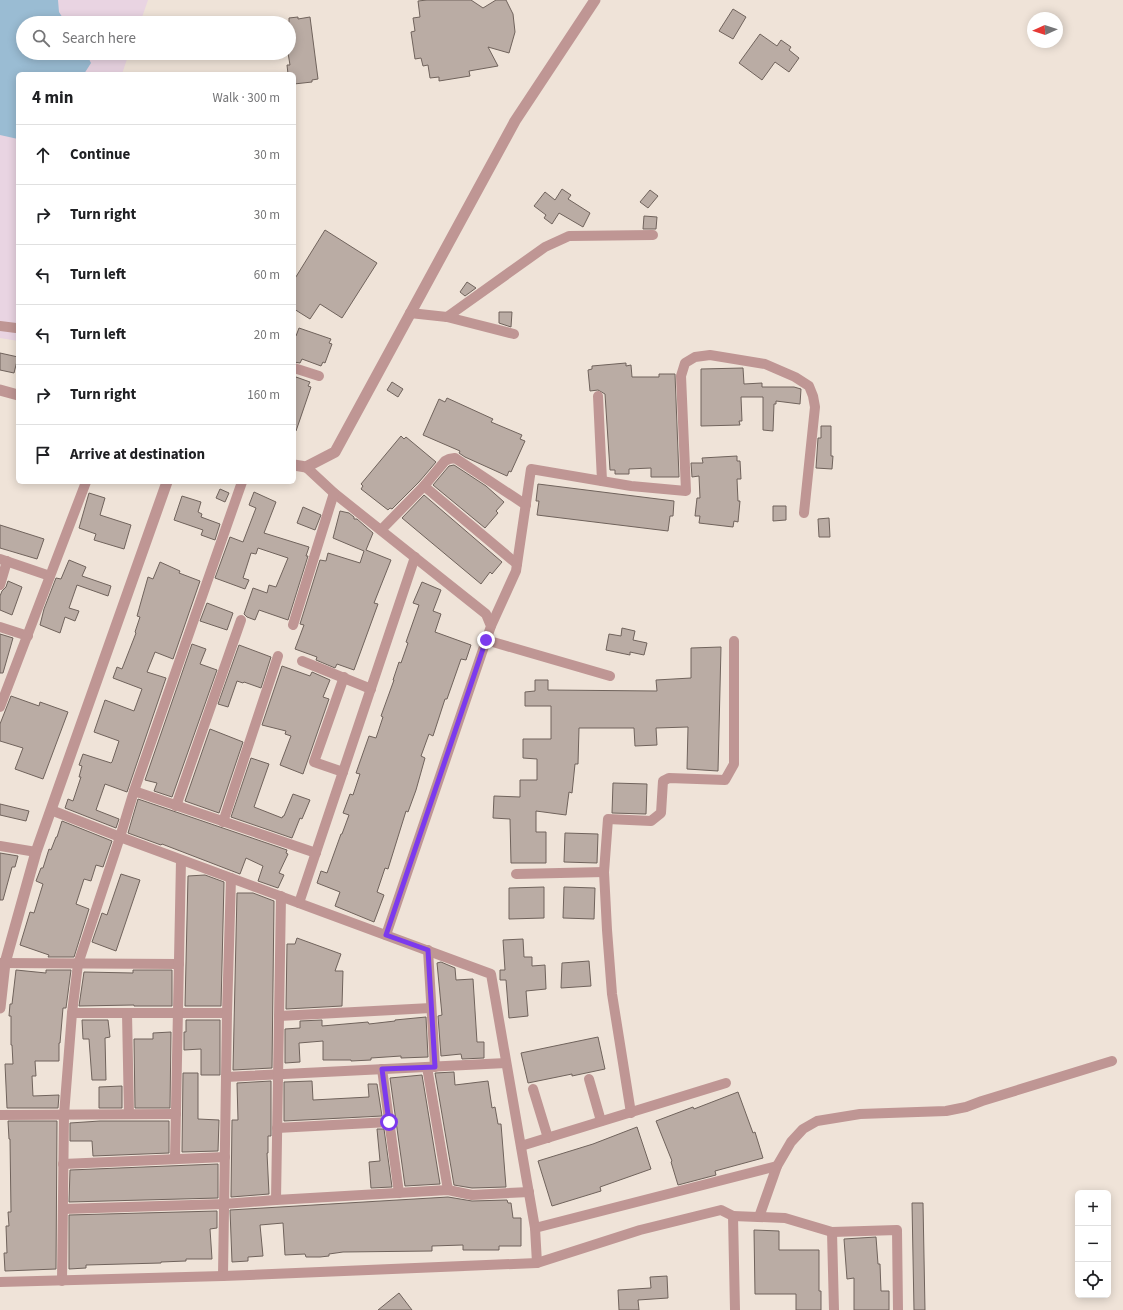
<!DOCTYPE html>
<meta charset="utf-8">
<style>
body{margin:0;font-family:"Source Sans 3",sans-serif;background:#f2f2f2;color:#202124}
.controls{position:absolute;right:12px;bottom:12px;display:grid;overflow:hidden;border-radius:6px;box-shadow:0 2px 10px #0003}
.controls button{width:36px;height:36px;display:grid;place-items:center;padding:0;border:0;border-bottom:1px solid #e0e0e0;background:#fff;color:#202124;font:20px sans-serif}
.compass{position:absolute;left:1027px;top:12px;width:36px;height:36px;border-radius:50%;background:#fff;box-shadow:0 2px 10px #0003;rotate:267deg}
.stop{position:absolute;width:12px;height:12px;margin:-9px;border:3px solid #7c3aed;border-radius:50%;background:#fff}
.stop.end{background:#7c3aed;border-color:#fff;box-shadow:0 1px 4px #0008}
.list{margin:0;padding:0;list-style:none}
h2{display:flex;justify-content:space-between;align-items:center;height:52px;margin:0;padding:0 16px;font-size:17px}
h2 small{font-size:13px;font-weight:400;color:#757577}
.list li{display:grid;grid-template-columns:26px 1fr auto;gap:12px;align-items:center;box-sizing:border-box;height:60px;padding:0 16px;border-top:1px solid #e0e0e0}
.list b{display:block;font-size:15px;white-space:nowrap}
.list em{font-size:13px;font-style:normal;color:#757577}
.icon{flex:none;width:22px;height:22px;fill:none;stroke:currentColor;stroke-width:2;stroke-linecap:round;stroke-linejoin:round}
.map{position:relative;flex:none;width:1123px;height:1310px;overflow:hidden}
.search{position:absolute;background:#fff;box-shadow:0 2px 10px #0003;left:16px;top:16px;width:280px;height:44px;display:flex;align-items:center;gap:10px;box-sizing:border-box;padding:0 14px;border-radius:22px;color:#757577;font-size:15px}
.panel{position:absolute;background:#fff;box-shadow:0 2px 10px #0003;left:16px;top:72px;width:280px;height:412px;border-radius:6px}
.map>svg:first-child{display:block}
.education{fill:#e9d4e2}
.water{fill:#9abcd3}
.building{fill:#baaca4;stroke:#70635c}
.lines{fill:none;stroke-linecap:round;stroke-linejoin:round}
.minor{stroke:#bf9694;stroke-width:10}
.tertiary{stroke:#bf9694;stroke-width:11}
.route{stroke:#7c3aed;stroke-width:5}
</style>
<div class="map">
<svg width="1123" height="1310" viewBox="0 0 1123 1310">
<rect width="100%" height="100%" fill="#efe3d8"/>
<path class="education" d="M0,0H148L140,23H23V53H129L122,74H18V341L0,338Z"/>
<path class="water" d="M0,0H58L59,12L66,23H23V53H86L91,63L84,74H18V139L0,135Z"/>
<g class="building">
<path d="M427,0H471L483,8L496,0H506L513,14L515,32L509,53L488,47L498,66L469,71L470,76L439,81V77L430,78L428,65L423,66L421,58L415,59L411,32L415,31L413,18L420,17L418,1Z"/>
<path d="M733,9L746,17L733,39L719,31Z"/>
<path d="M298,17V19L310,17L318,79L312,80V82L294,84V74H288L287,65H290L288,53H289V18Z"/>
<path d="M760,34L777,46L781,40L791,47L789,50L799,58L789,72L775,62L762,80L739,63Z"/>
<path d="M562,189L571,195L568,199L590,213L583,227L559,213L552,224L544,218L546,215L534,206L545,192L555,200Z"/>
<path d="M650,190L658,196L648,208L640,202Z"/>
<path d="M644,216L657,217L656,229H643Z"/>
<path d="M325,230L377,263L342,318L320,304L310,319L294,309V280Z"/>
<path d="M467,282L476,288L465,296L460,292Z"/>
<path d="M499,312H512L511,327L499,323Z"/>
<path d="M299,328L331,339L329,343L332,344L325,363L323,362L321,366L302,359L300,363L294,362V335L296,336Z"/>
<path d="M0,353L18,357L14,373L0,370Z"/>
<path d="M626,363V366L631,365L632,377H659V374H675L679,477H651V468L629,469V474H615V470H610L605,394L598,390L590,391L588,370L592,369V366Z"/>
<path d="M743,368L744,384L762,383V387H794L801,389L800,404L776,401V404H774L773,431L763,430V397H741L742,421H739L740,425L701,426V369Z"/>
<path d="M296,377L310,382L308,386L311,387L296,431H294V383Z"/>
<path d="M392,382L403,389L398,397L387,390Z"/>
<path d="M447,398L493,419L491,422L522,435L520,439L525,441L511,472L509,471L507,476L465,457L459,453L460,451L423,435L439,399L445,402Z"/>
<path d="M821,426H831V456H833L832,469L816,468L818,438H821Z"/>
<path d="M401,436L404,439L406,437L436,462L419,482L392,509L390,508L388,510L361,489L363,486L361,484Z"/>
<path d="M737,456V461H740L741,479H737L738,501H740L738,522L734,521L733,527L699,523L700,516H695L697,498H700L699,476L692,477L691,463H703L702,458Z"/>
<path d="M454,465L486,486L504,502L496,511L498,513L485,528L433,485L449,466Z"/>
<path d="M538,484L674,501L673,516H670L668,531L537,515L539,501H536Z"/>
<path d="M220,489L229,493L225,502L216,498Z"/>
<path d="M254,492L276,502L264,533L309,547L306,556H308L288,620L259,610L255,620L247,617L244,614L253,588L267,593L269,585L276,587L288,558L258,548L256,554L251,553L243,578L249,580L245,589L215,578L230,537L243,542L256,508L249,505Z"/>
<path d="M89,493L105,498L100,515L131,525L124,549L94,540L96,534L79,528Z"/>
<path d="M424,495L502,562L492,574L490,572L481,584L402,518Z"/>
<path d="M182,496L201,502L198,512L202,514L201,517L220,524L215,540L201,535L203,530L174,520Z"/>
<path d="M773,506H786V520L773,521Z"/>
<path d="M303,507L321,515L315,530L297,523Z"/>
<path d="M340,511L349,513L354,517V519H357L373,533L366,550L391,560L374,603L378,604L354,670L337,664L335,668L316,660L317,657L295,649L304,625L300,624L320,560L326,561L328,553L360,563L364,551L333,538Z"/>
<path d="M829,518L830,537H819L818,519Z"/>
<path d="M0,525L44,539L37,559L0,548Z"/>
<path d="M69,560L86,567L82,576L111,586L108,596L77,585L69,608L79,611L75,621L65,617L60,633L40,625L44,609L56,578L61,579Z"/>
<path d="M160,562L180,571L179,573L200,581L173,659L155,652L147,672L166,678L127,792L105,784L96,810L119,819L116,828L65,808L68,799L73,801L81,777H79L82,766L79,765L83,754L111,763L112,762L119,741L94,732L105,700L134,711L142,689L113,678L117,667L122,669L136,633L135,632L140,617L137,616L148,577L153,579Z"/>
<path d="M8,581L22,587L12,615L0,610V596L2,591L6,587Z"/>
<path d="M422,582L441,590L433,611L441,614L435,632L471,645L466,660L461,659L447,699H445L433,736L429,734L421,756L425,758L416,790L408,812L406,811L388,869L385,868L377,892L384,895L374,922L335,906L340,892L317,883L321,871L327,873L341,834H342L349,815L343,813L350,794L353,795L360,774L356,773L369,736L376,738L383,717L381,716L394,680H393L399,662L401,663L408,643L406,642L419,605L413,603Z"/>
<path d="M207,603L233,613L227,630L200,621Z"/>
<path d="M622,628L635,631L633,640L647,643L644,655L630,652V655L606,650L609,634L621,636Z"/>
<path d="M0,634L13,638L3,673H0Z"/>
<path d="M192,644L206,649L200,664L217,670L172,797L154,791L157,783L145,780Z"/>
<path d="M239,645L271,657L261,688L244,682L243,683L237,681L228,707L218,704Z"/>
<path d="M721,647L718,771L687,769L688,727L656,728L657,745L635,746L634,728H579L578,764H575L572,793L569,792L566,815L536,811V832H546V863H511L510,819L493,818L494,796L520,797V780H537V759L523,758V739H551V706H525V692L535,691V680H548V690L657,691L656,680L691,678V648Z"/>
<path d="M282,666L310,676L312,672L330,680L323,697L329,699L303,774L280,765L291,736L285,734L286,731L262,725Z"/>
<path d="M11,696L39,706L40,702L68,712L43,779L15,769L23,748L0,741V724Z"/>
<path d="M210,729L243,742L219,813L185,801Z"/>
<path d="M251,758L269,764L254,807L282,818L283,816H284L293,794L310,800L302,819L300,818L292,838L231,817Z"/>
<path d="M613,783L647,784L646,814L612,813Z"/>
<path d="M138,799L287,850L286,853L288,854L279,873L284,875L278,888L258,881L263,866L246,858L240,874L162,844L161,845L128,833Z"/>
<path d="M0,804L29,811L26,821L0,815Z"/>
<path d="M62,821L112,841L103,867L96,865L91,881L84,879L76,904L89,909L74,957H48L49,955L20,945L30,912L34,913L43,884L36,881L41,868H43L49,849L51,850L56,837H57Z"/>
<path d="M565,833L598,834L597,863L564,862Z"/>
<path d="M0,853L18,856L15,867H12L3,900H0Z"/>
<path d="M121,874L140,880L116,951L92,942L102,913L107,915Z"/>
<path d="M205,875L224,882L221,1006H185L188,876Z"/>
<path d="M544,887V918L509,919V888Z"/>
<path d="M564,887L595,888L594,919L563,918Z"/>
<path d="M237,893H253L274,901L272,1068L233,1070Z"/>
<path d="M297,938L341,954L335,971H343L342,1006L286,1009L287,944H295Z"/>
<path d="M523,939L524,957H532V966L545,965L546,989L526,991L528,1016L509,1018L506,980H500V970H505L503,940Z"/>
<path d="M589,961L591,986L561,988L562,963Z"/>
<path d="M441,962L455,968L456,980L473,979L477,1042H484V1058L462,1059L461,1054L441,1056L438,1016L442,1015L437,963Z"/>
<path d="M16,970L46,973V970H71L66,1008H63L60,1043H59V1061H35L36,1076H32L33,1096L59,1095L58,1108H7L5,1064H13L12,1045H11V1016H9L10,1004H12Z"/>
<path d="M133,970H172V1006H134V1005L79,1006L84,972L133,973Z"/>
<path d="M426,1017L428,1057L401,1058V1056L371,1058V1060L351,1061V1060H323V1041L299,1043L300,1062L285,1063V1029L300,1028V1021L322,1020V1026L368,1022L369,1024L395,1021V1020Z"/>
<path d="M82,1020H108L110,1037L105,1038L106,1080H92L89,1039H83Z"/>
<path d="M186,1020H220V1075H201V1049L184,1050V1032H186Z"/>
<path d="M171,1032L170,1108H135L134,1039H153V1033Z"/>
<path d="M598,1037L605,1069L572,1076V1074L528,1083L521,1053Z"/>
<path d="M454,1072L455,1085L488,1081L492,1108L495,1107L498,1124H501L506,1187L472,1188L454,1185L435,1073Z"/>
<path d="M183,1073H198V1119L219,1120L218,1151L182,1152Z"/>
<path d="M422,1075L440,1184L405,1186L390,1078Z"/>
<path d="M271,1081V1136H268V1153H267L269,1194L231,1197L232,1120H238L237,1083Z"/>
<path d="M312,1081L313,1100L369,1097L368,1084H377L382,1116L284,1121V1082Z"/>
<path d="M122,1086V1108H99V1087Z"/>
<path d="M738,1092L753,1133L755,1132L763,1158L715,1171L716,1175L678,1185L671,1162L672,1161L656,1121L693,1107L694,1109Z"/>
<path d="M8,1121H57L56,1269L5,1271L4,1253H7L6,1226H9L8,1212H11L10,1139H9Z"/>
<path d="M100,1121H169V1153L93,1156L92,1141H70V1123Z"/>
<path d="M637,1127L651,1169L600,1187L601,1191L552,1206L538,1161L593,1144Z"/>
<path d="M377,1129H384L392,1187L371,1188L369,1162L380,1161Z"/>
<path d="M218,1164V1198L69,1202L70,1170Z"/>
<path d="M448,1197L472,1201L507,1200L508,1203H511L513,1218H521V1246H499V1250H463V1245L432,1246V1251L343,1252L329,1254V1256L320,1257H306L305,1254L285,1255L283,1223L260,1225L263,1256L248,1257V1261L232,1262L230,1210Z"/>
<path d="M912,1203H923L925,1310H914Z"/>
<path d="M217,1211V1228L210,1229L212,1259H186V1261L161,1262V1263L86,1265V1268L69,1269V1215Z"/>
<path d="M754,1230L779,1231V1250H819V1291H821V1310H796V1294H755Z"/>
<path d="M876,1237L878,1264H880L881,1291H889V1310H854V1278L847,1279L844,1239Z"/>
<path d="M667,1276L668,1298L638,1300L639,1310H619L618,1290L651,1288L650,1277Z"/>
<path d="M399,1293L412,1310H378Z"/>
</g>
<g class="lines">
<g class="minor">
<path d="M410,313L447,317L514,334"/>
<path d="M447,317L545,247L569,236L653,235"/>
<path d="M0,326L16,328"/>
<path d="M294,368L319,376"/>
<path d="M598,396L602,481"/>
<path d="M306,467L334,493L486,614L491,626L386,935"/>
<path d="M424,486L517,564"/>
<path d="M381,530L424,486L445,461L449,459L455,458L526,505"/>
<path d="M0,559L50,576"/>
<path d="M0,585L7,561"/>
<path d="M293,625L334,493"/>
<path d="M491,626L516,571L531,469L631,486L686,491L681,376L685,363L695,357L710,355L765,364L795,377L809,386L813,396L815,407L804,513"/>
<path d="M0,627L28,636"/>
<path d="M486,640L610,676"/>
<path d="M302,661L371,689"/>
<path d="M0,707L86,482"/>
<path d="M343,772L314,762L344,677"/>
<path d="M134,791L316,853"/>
<path d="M176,806L241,620"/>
<path d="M51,810L120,837L491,974L535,1228L537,1263"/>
<path d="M223,822L278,656"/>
<path d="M0,846L36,852"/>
<path d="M516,874L604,872"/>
<path d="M299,903L415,557"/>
<path d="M428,950L435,1067"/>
<path d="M0,963L179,964"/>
<path d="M72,1013H227"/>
<path d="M127,1013L129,1114"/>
<path d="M279,1016L431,1008"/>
<path d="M427,1067L448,1190"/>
<path d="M382,1069L399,1193"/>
<path d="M226,1077L506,1063"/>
<path d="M589,1079L601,1121"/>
<path d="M533,1089L548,1138"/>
<path d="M631,1113L612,994L607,930L604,872L608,819L651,821L661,813L663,781L669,778L725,780L734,764V641"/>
<path d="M0,1115L176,1114"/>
<path d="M277,1128L389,1122"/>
<path d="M521,1146L726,1083"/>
<path d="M175,1159L181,860"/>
<path d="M63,1164L225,1157"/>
<path d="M276,1200L281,896"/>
<path d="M63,1209L224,1204L276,1200L448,1190L472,1195L529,1192"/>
<path d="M733,1216L785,1218L832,1232L834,1310"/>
<path d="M759,1217L777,1166L791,1142L803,1129L817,1121L860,1114L946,1111L966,1107L982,1101L1112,1061"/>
<path d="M535,1228L777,1166"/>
<path d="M832,1232L897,1230L898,1310"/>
<path d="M223,1276L227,1013L231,878"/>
<path d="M62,1281L64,1115L72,1013L78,964L120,837L134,791L242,482"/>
<path d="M0,1282L223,1276L537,1263L640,1230L721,1210L733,1216L735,1310"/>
</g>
<g class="tertiary">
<path d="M0,390L18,395"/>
<path d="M294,465L306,467L335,452L515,121L595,0"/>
<path d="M0,1008L5,963L36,852L167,482"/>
</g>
</g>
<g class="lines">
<path class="route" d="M389,1122L382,1069L435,1067L428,950L386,935L486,640"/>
</g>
</svg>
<div class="controls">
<button>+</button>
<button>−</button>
<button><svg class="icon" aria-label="locate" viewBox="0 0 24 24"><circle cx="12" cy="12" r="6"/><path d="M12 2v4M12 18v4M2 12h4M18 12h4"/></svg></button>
</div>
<svg class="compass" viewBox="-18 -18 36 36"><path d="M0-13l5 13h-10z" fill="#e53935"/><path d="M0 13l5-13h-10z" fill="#757577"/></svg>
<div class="stop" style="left:389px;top:1122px"></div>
<div class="stop end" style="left:486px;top:640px"></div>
<div class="search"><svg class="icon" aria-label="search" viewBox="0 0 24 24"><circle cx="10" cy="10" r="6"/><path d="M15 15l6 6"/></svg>Search here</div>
<section class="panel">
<h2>4 min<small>Walk · 300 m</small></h2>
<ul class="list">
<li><svg class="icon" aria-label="ahead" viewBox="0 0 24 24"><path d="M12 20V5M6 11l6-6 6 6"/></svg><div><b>Continue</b></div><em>30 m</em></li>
<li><svg class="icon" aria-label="right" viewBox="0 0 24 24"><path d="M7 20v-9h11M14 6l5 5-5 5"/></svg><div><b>Turn right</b></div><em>30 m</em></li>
<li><svg class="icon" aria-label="left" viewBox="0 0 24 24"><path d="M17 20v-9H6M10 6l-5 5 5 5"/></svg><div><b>Turn left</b></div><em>60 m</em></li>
<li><svg class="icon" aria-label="left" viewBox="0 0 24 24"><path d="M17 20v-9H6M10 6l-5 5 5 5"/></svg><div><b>Turn left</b></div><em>20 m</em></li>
<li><svg class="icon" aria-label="right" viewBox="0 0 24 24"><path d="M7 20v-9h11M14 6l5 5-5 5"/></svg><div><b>Turn right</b></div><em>160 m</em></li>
<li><svg class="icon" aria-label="arrive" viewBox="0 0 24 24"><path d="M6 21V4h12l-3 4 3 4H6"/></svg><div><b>Arrive at destination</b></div></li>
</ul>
</section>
</div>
